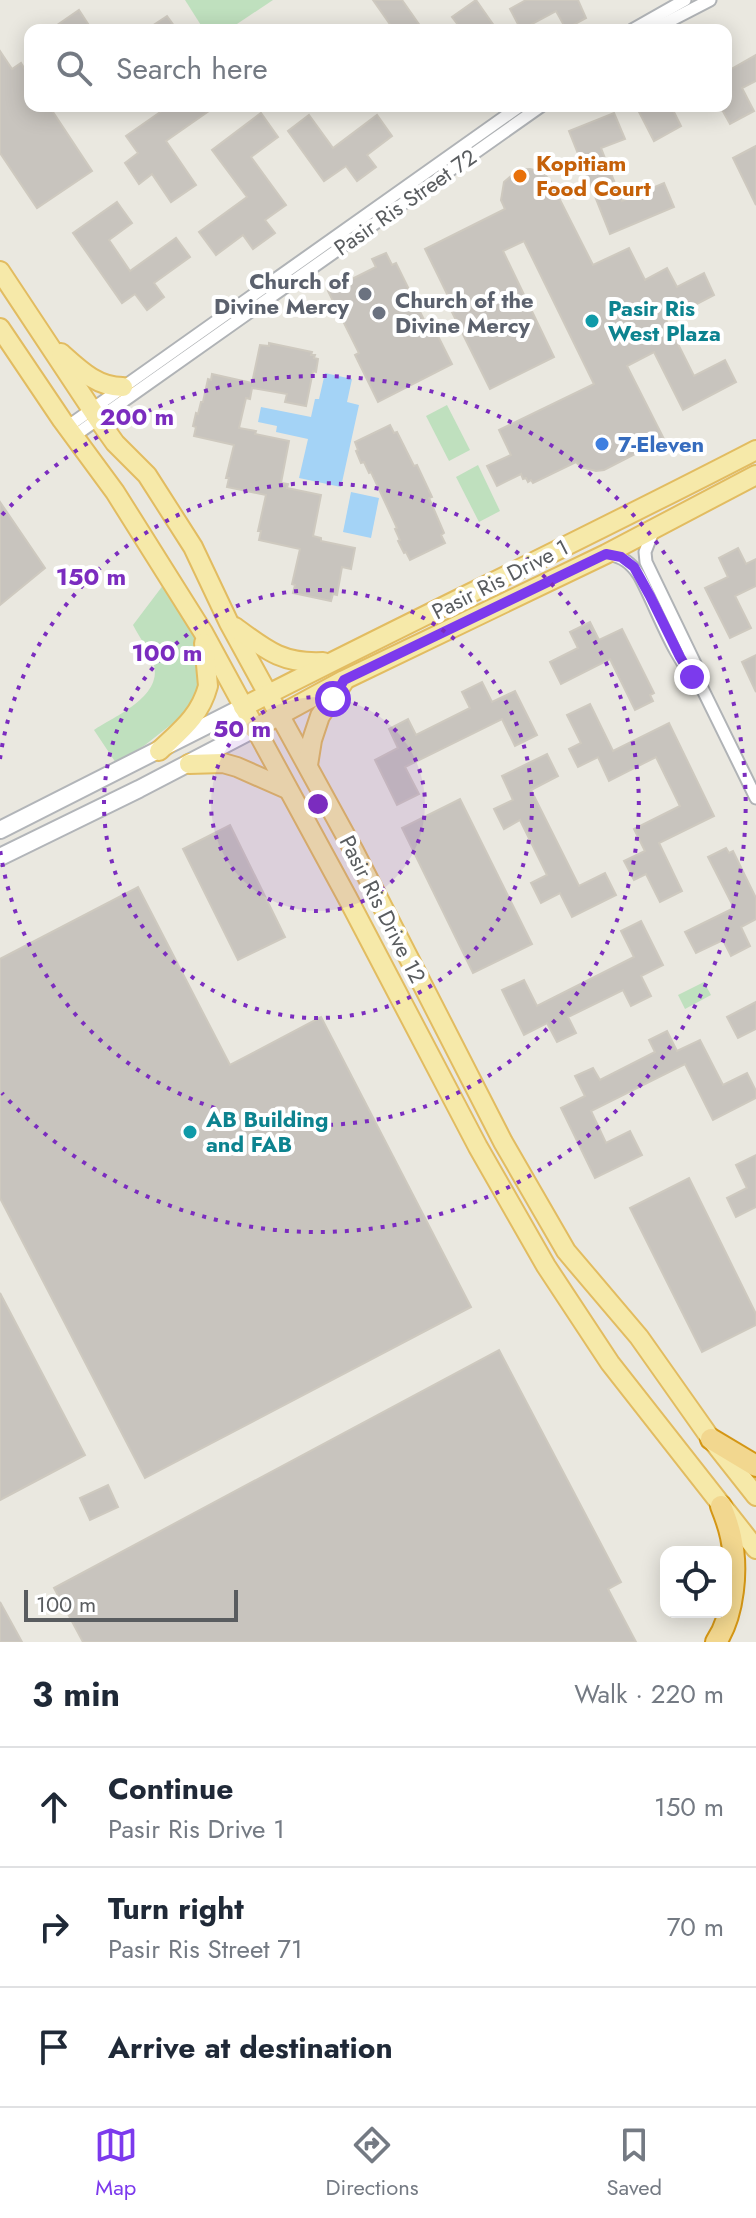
<!DOCTYPE html>
<meta charset="utf-8">
<style>
body{margin:0;font-family:Jost,sans-serif;background:#f6f6f7;color:#1f2937}
.controls{position:absolute;right:24px;bottom:24px;display:grid;overflow:hidden;border-radius:16px;box-shadow:0 4px 20px #0003}
.controls button{width:72px;height:72px;display:grid;place-items:center;padding:0;border:0;border-bottom:2px solid #e0e1e3;background:#fff;color:#1f2937;font:40px sans-serif}
.scale{position:absolute;left:24px;bottom:20px;width:214px;box-sizing:border-box;padding-left:8px;border:4px solid #595c5f;border-top:0;font-size:22px;line-height:28px;white-space:nowrap;color:#595c5f;-webkit-text-stroke:6px #fff;paint-order:stroke}
.stop{position:absolute;width:24px;height:24px;margin:-18px;border:6px solid #7c3aed;border-radius:50%;background:#fff}
.stop.end{background:#7c3aed;border-color:#fff;box-shadow:0 2px 8px #0008}
.list{margin:0;padding:0;list-style:none}
h2{display:flex;justify-content:space-between;align-items:center;height:104px;margin:0;padding:0 32px;font-size:34px}
h2 small{font-size:26px;font-weight:400;color:#747a83}
.list li{display:grid;grid-template-columns:52px 1fr auto;gap:24px;align-items:center;box-sizing:border-box;height:120px;padding:0 32px;border-top:2px solid #e0e1e3}
.list b{display:block;font-size:30px;white-space:nowrap}
.list p{margin:0;font-size:26px;white-space:nowrap;color:#747a83}
.list em{font-size:26px;font-style:normal;color:#747a83}
.icon{flex:none;width:44px;height:44px;fill:none;stroke:currentColor;stroke-width:2;stroke-linecap:round;stroke-linejoin:round}
.map{position:relative;flex:none;width:756px;height:1642px;overflow:hidden}
.search{position:absolute;background:#fff;box-shadow:0 4px 20px #0003;left:24px;right:24px;top:24px;height:88px;display:flex;align-items:center;gap:20px;box-sizing:border-box;padding:0 28px;border-radius:16px;color:#747a83;font-size:30px}
.sheet{height:464px;background:#fff}
nav{display:flex;justify-content:space-around;align-items:center;box-sizing:border-box;height:112px;border-top:2px solid #e0e1e3;background:#fff;font-size:22px;color:#747a83}
nav a{display:grid;justify-items:center;gap:4px}
nav .on{color:#7c3aed}
.map>svg:first-child{display:block}
.green{fill:#bfe0be}
.water{fill:#a4d3f6}
.building{fill:#c8c4be;stroke:#cec9bf;stroke-width:2}
.lines{fill:none;stroke-linecap:round;stroke-linejoin:round}
.minor-casing{stroke:#b0b3b6;stroke-width:15}
.secondary-casing{stroke:#b2b5b9;stroke-width:20}
.primary-casing{stroke:#e2bc61;stroke-width:22}
.motorway-casing{stroke:#d49615;stroke-width:24}
.minor{stroke:#fff;stroke-width:11}
.secondary{stroke:#fff;stroke-width:16}
.primary{stroke:#f6e9a9;stroke-width:18}
.motorway{stroke:#f2d78f;stroke-width:20}
.route{stroke:#7c3aed;stroke-width:10}
.ring{fill:none;stroke:#7b2cbf;stroke-width:4;stroke-dasharray:4 8}
.food-dot{fill:#e8710a;stroke:#fff;stroke-width:3}
.worship-dot{fill:#6b7280;stroke:#fff;stroke-width:3}
.culture-dot{fill:#0f9aa8;stroke:#fff;stroke-width:3}
.shop-dot{fill:#3f7fe0;stroke:#fff;stroke-width:3}
.labels{text-anchor:middle;stroke-width:8;stroke-linejoin:round;paint-order:stroke}
.food-label{font-size:22px;font-weight:bold;fill:#c56008;stroke:#fff;text-anchor:start}
.street-label{font-size:22px;fill:#595c5f;stroke:#fff}
.worship-label{font-size:22px;font-weight:bold;fill:#5b616d;stroke:#fff;text-anchor:end}
.culture-label{font-size:22px;font-weight:bold;fill:#0d838f;stroke:#fff;text-anchor:start}
.shop-label{font-size:22px;font-weight:bold;fill:#366cbe;stroke:#fff;text-anchor:start}
.centre{fill:#7b2cbf;stroke:#fff;stroke-width:4}
.ring-label{font-size:24px;text-anchor:middle;font-weight:bold;fill:#7b2cbf;stroke:#fff;stroke-width:8;stroke-linejoin:round;paint-order:stroke}
</style>
<div class="map">
<svg width="756" height="1642" viewBox="0 0 756 1642">
<rect width="100%" height="100%" fill="#eae8e0"/>
<g class="green">
<path d="M185,0H273L228,30H204Z"/>
<path d="M447,405L470,450L449,461L426,416Z"/>
<path d="M478,465L500,511L479,522L456,477Z"/>
<path d="M164,584L200,640L205,682L191,709L145,745L116,763L94,730C115,716 162,697 154,665C150,652 140,638 133,625Z"/>
<path d="M704,982L711,995L685,1009L678,995Z"/>
</g>
<g class="water">
<path d="M325,373L352,379L347,402L359,405L341,487L299,478L308,439L276,432L277,426L258,422L261,407L311,417L315,399H319Z"/>
<path d="M351,492L379,498L371,538L343,532Z"/>
</g>
<g class="building">
<path d="M373,0H402L423,30H394Z"/>
<path d="M476,0L497,30H462L452,17Z"/>
<path d="M526,0H578L586,18L566,29L556,11L521,30L510,9Z"/>
<path d="M79,10L92,30H50Z"/>
<path d="M167,16L177,30H146Z"/>
<path d="M0,51L12,69L21,63L30,78V106H49L92,171L37,208L0,153Z"/>
<path d="M756,55V81L742,88L754,111L730,124L720,106H726V72Z"/>
<path d="M169,106H216L166,141L196,185L171,202L152,174L139,184L125,163L138,153L126,136Z"/>
<path d="M636,106H671L681,126L654,141Z"/>
<path d="M261,113L278,137L251,157L286,205L265,220L275,233L253,249L243,235L216,255L199,232L247,197L212,150Z"/>
<path d="M614,113L625,139L601,148L622,201L664,183L674,207L610,234L569,131Z"/>
<path d="M309,115L333,148L377,115L392,136L367,155L376,167L357,181L346,166L324,181L288,131Z"/>
<path d="M756,146V205L733,158Z"/>
<path d="M530,169L542,172L550,180L593,265L629,248L645,280L667,268L677,287L704,273L714,295L666,320L694,376L725,360L736,382L683,410L654,352L627,366L664,439L604,470L596,471L581,467L576,462L533,483L531,480L528,482L526,478L523,479L521,474L497,486L487,466L511,455L499,430L594,384L524,241L503,251L554,357L490,389L447,302L450,300L425,249L505,209L501,200L504,182L518,170Z"/>
<path d="M117,202L132,223L109,240L130,271L176,238L190,257L154,283L164,297L147,310L135,294L122,303L73,233Z"/>
<path d="M386,253L392,265L396,263L432,336L437,334L452,364L378,402L355,355L359,353L328,291L376,267L372,259Z"/>
<path d="M269,343L312,352L311,355H315L314,358L318,359L316,372L313,371L306,406L285,402L287,394L252,388L250,399L246,398L239,428L256,431L255,434L289,441L281,483L288,484L287,488L321,495L313,536L321,538V541L355,548L351,569L342,567L337,595L333,594L331,601L293,593L295,585L292,584L300,549L259,540L261,531H258L266,495L227,487L229,478H226L234,445L194,436L196,427L193,426L196,413L198,414L201,402H203L208,379L211,380L212,374L252,383L260,345L269,346Z"/>
<path d="M390,425L394,433L397,432L414,466L417,465L432,497L429,498L444,533L441,535L445,543L410,560L406,552L404,553L398,541L400,540L395,529L397,528L371,472L369,473L364,462L361,463L356,451L358,450L355,442Z"/>
<path d="M0,502L45,568L0,605Z"/>
<path d="M738,548L746,564L756,559V586L735,596L751,628L730,638L705,588L728,577L719,558Z"/>
<path d="M590,622L599,640L622,629L654,693L650,695L653,701L635,710L610,659L561,684L550,662L578,648L570,632Z"/>
<path d="M756,655V692L742,662Z"/>
<path d="M482,682L492,702L515,691L537,735L515,746L502,719L405,767L419,794L397,805L375,760L398,748L389,729L408,719L416,735L470,708L462,692Z"/>
<path d="M590,704L613,751L669,723L714,816L659,843L682,891L660,902L646,874L634,880L624,861L645,851L634,829L680,806L656,757L609,781L598,757L578,767L569,749L581,743L567,715Z"/>
<path d="M547,754L558,776L531,790L579,886L605,873L616,895L572,917L560,893L541,903L531,883L547,875L520,820L504,829L494,809L513,800L502,776Z"/>
<path d="M460,799L532,944L473,973L402,828Z"/>
<path d="M230,825L285,937L238,960L183,849Z"/>
<path d="M726,848L729,853L733,851L756,898V919L741,927L750,946L731,956L723,940L696,953L685,932L734,908L708,857Z"/>
<path d="M138,887L230,1065L321,1017L471,1307L145,1478L0,1198V959Z"/>
<path d="M641,921L663,965L641,976L651,996L631,1006L623,990L568,1017L576,1033L557,1042L547,1023L524,1035L502,990L524,980L537,1006L634,957L621,931Z"/>
<path d="M756,1002V1029L738,1038L727,1017Z"/>
<path d="M667,1031L677,1051L700,1040L723,1085L747,1073L756,1091V1098L713,1120L685,1064L591,1111L606,1143L630,1131L642,1155L595,1178L561,1108L585,1096L575,1076L593,1068L600,1080L655,1052L649,1040Z"/>
<path d="M756,1155V1207L736,1217L727,1198L747,1188L736,1165Z"/>
<path d="M689,1178L756,1314V1325L702,1352L630,1208Z"/>
<path d="M0,1293L85,1455L0,1500Z"/>
<path d="M499,1350L621,1582L608,1589L636,1642H83L54,1588Z"/>
<path d="M108,1485L118,1507L90,1520L80,1498Z"/>
<path d="M0,1602L22,1642H0Z"/>
</g>
<g class="lines">
<g class="minor-casing">
<g id="minor">
<path d="M632,30L685,0"/>
<path d="M652,30L710,0"/>
<path d="M67,427L520,106"/>
<path d="M74,436L541,106"/>
<path d="M654,529L645,552L646,562L700,674L701,686"/>
<path d="M608,554C623,557 631,563 639,575C658,610 673,658 701,686L756,798"/>
</g>
</g>
<g class="secondary-casing">
<g id="secondary">
<path d="M0,830L243,707"/>
<path d="M0,857L139,789L254,729"/>
</g>
</g>
<g class="primary-casing">
<g id="primary">
<path d="M0,271L98,419L115,443L147,475L193,547L229,623L354,851L503,1142L566,1251L639,1337L711,1439L756,1496"/>
<path d="M0,328L62,420L115,492L203,632L347,897L478,1147L546,1266L610,1363L756,1549"/>
<path d="M61,353C80,370 97,387 123,387"/>
<path d="M235,627C266,650 282,664 323,662"/>
<path d="M243,707C413,620 586,538 756,450"/>
<path d="M254,729L344,680L606,554L756,475"/>
<path d="M159,751C181,730 200,716 208,686L204,643"/>
<path d="M189,764L223,763L237,767L287,789"/>
<path d="M308,765L312,740L320,716L343,683"/>
</g>
</g>
<g class="motorway-casing">
<g id="motorway">
<path d="M711,1439L756,1466"/>
<path d="M716,1642C734,1615 738,1569 731,1537C729,1527 725,1516 721,1506"/>
</g>
</g>
<use href="#minor" class="minor"/>
<use href="#secondary" class="secondary"/>
<use href="#primary" class="primary"/>
<use href="#motorway" class="motorway"/>
</g>
<g class="lines">
<path class="route" d="M333,699L344,680L606,554L621,557L634,567L650,596L680,657L692,677"/>
</g>
<circle cx="318" cy="804" r="107" fill="#7b2cbf" fill-opacity=".12"/>
<g class="ring">
<circle cx="318" cy="804" r="107"/>
<circle cx="318" cy="804" r="214"/>
<path d="M0 759A321 321 0 1 1 0 849"/>
<path d="M2 515A428 428 0 1 1 2 1093"/>
</g>
<circle class="food-dot" cx="520" cy="176" r="8"/>
<g class="worship-dot">
<circle cx="365" cy="294" r="8"/>
<circle cx="379" cy="313" r="8"/>
</g>
<g class="culture-dot">
<circle cx="592" cy="321" r="8"/>
<circle cx="190" cy="1132" r="8"/>
</g>
<circle class="shop-dot" cx="602" cy="444" r="8"/>
<g class="labels">
<g class="food-label">
<text x="536" y="171">Kopitiam<tspan x="536" dy="25">Food Court</tspan></text>
</g>
<g class="street-label">
<text transform="translate(405 202) rotate(-35)" y="8">Pasir Ris Street 72</text>
<text transform="translate(500 579) rotate(-27)" y="8">Pasir Ris Drive 1</text>
<text transform="translate(383 909) rotate(63)" y="8">Pasir Ris Drive 12</text>
</g>
<g class="worship-label">
<text x="349" y="289">Church of<tspan x="349" dy="25">Divine Mercy</tspan></text>
<text x="395" y="308" text-anchor="start">Church of the<tspan x="395" dy="25">Divine Mercy</tspan></text>
</g>
<g class="culture-label">
<text x="608" y="316">Pasir Ris<tspan x="608" dy="25">West Plaza</tspan></text>
<text x="206" y="1127">AB Building<tspan x="206" dy="25">and FAB</tspan></text>
</g>
<g class="shop-label">
<text x="618" y="452">7-Eleven</text>
</g>
</g>
<circle cx="318" cy="804" r="12" class="centre"/>
<g class="ring-label">
<text x="137" y="425">200 m</text>
<text x="91" y="585">150 m</text>
<text x="167" y="661">100 m</text>
<text x="242" y="737">50 m</text>
</g>
</svg>
<div class="controls">
<button><svg class="icon" aria-label="locate" viewBox="0 0 24 24"><circle cx="12" cy="12" r="6"/><path d="M12 2v4M12 18v4M2 12h4M18 12h4"/></svg></button>
</div>
<div class="scale">100 m</div>
<div class="stop" style="left:333px;top:699px"></div>
<div class="stop end" style="left:692px;top:677px"></div>
<div class="search"><svg class="icon" aria-label="search" viewBox="0 0 24 24"><circle cx="10" cy="10" r="6"/><path d="M15 15l6 6"/></svg>Search here</div>
</div>
<section class="sheet">
<h2>3 min<small>Walk · 220 m</small></h2>
<ul class="list">
<li><svg class="icon" aria-label="ahead" viewBox="0 0 24 24"><path d="M12 20V5M6 11l6-6 6 6"/></svg><div><b>Continue</b><p>Pasir Ris Drive 1</p></div><em>150 m</em></li>
<li><svg class="icon" aria-label="right" viewBox="0 0 24 24"><path d="M7 20v-9h11M14 6l5 5-5 5"/></svg><div><b>Turn right</b><p>Pasir Ris Street 71</p></div><em>70 m</em></li>
<li><svg class="icon" aria-label="arrive" viewBox="0 0 24 24"><path d="M6 21V4h12l-3 4 3 4H6"/></svg><div><b>Arrive at destination</b></div></li>
</ul>
</section>
<nav>
<a class="on"><svg class="icon" aria-label="map" viewBox="0 0 24 24"><path d="M3 6l6-2 6 2 6-2v14l-6 2-6-2-6 2zM9 4v14M15 6v14"/></svg>Map</a>
<a><svg class="icon" aria-label="directions" viewBox="0 0 24 24"><path d="M12 3l9 9-9 9-9-9zM9 14v-3h6M13 9l2 2-2 2"/></svg>Directions</a>
<a><svg class="icon" aria-label="saved" viewBox="0 0 24 24"><path d="M7 4h10v16l-5-4-5 4z"/></svg>Saved</a>
</nav>
